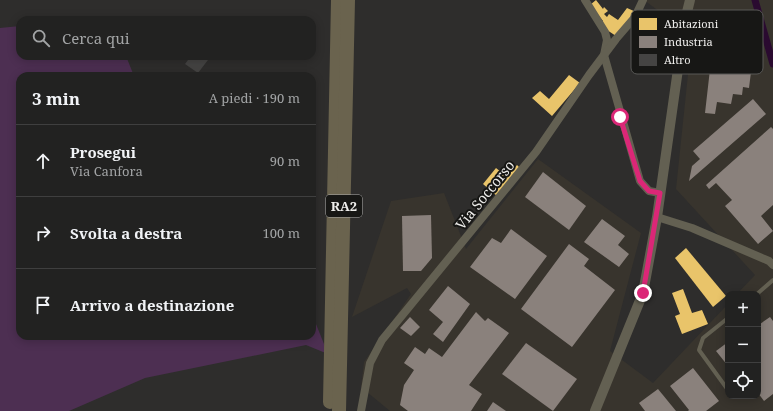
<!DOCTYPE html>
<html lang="it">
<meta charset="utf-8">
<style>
body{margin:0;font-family:"Noto Serif",serif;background:#2a2a2a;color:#f1f3f6}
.controls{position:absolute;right:12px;bottom:12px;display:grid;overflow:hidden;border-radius:8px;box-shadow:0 2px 10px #0003}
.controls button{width:36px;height:36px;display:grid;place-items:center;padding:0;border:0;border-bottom:1px solid #3f3f3f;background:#222221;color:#f1f3f6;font:20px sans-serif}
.stop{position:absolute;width:12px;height:12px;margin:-9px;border:3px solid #db2777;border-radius:50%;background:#fff}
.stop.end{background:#db2777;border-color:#fff;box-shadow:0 1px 4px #0008}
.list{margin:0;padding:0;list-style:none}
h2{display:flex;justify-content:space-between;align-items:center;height:52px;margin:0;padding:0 16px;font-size:17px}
h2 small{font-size:13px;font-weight:400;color:#a2a4a5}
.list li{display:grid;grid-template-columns:26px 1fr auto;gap:12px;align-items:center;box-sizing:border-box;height:72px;padding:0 16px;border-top:1px solid #3f3f3f}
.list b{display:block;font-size:15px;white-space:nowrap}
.list p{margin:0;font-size:13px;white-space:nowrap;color:#a2a4a5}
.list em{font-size:13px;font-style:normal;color:#a2a4a5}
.icon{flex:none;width:22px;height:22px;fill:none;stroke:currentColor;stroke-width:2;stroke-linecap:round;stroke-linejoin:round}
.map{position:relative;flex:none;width:773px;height:411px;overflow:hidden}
.search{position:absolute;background:#222221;box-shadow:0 2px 10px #0003;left:16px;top:16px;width:300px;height:44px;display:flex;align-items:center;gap:10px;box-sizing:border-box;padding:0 14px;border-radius:12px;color:#a2a4a5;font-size:15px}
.panel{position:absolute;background:#222221;box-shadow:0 2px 10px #0003;left:16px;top:72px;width:300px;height:268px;border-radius:12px}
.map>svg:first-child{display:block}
.built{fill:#38342d}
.green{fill:#4d2f52}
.homes{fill:#e9c46a}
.industry{fill:#8a817c}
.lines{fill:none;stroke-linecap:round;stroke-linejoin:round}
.canal{stroke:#2a0a30;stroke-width:7}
.building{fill:#454443}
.service{stroke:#636052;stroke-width:4}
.minor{stroke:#636052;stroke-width:8}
.tertiary{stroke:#636052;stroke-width:10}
.motorway{stroke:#6a634e;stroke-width:14}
.route{stroke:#db2777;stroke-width:5}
.labels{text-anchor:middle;stroke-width:4;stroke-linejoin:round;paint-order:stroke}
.shield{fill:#171715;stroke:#aeaeac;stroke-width:1}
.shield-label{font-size:13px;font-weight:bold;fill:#efeeec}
.street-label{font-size:14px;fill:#efeeec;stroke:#171715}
.key{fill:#171715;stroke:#585856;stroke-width:1}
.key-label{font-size:11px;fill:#efeeec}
</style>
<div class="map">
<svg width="773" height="411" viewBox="0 0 773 411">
<rect width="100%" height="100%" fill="#2e2d2c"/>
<path class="built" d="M644,0H773V411H390L361,387L364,362L411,294L407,288L352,317L391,201L444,193L466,249L538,159L641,233L610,351L653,383L728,304V396H758V294H737L755,275L676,189L692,36Z"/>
<path class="green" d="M20,26V56H126L134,76H20V336H312V314L328,354L306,345L145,378L69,411H0V28Z"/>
<g class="homes">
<path d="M596,0L603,9L604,7L608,11L604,14L607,17L609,14L618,20L627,8L636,12L616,36L604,28L601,24L603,21L590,5Z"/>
<path d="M569,75L580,83L552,116L532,98L540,91L549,99Z"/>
<path d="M517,165L520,168L497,196L483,184L496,168L507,177Z"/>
<path d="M686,248L726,296L713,307L675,258Z"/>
<path d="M683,289L692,313L702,310L708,324L682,334L675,316L680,314L672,293Z"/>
</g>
<g class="industry">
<path d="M726,29L739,30L736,58L746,59L745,71L751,72L749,88L743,87L742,95L733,94L731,104L717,102L715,114L705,113L714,34L725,35Z"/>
<path d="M753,99L766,114L689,181L692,166L700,159L693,151Z"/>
<path d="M771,127L773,129V205L761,216L773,231L758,244L725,206L732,200L716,183L709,189L706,185Z"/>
<path d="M543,172L586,206L569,230L525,197Z"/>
<path d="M431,215L432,258L421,271H403L402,216Z"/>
<path d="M602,219L625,236L618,245L629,254L619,267L584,242Z"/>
<path d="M511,229L547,256L515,299L470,267L492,238L501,243Z"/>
<path d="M569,244L589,259L584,266L615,290L572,347L521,309Z"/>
<path d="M448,286L470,304L443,342L433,334L443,322L429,310Z"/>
<path d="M476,312L485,321L488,318L509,333L469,385L482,394L471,411H408L400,405L404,385L414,370L404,363L415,347L425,354L429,348L442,357Z"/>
<path d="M410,317L420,327L411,336L400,328Z"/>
<path d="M770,317L773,321V394L764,401L758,393V321L760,324Z"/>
<path d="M728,342V366L716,351Z"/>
<path d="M526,343L577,379L553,411L502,374Z"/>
<path d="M693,368L719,401L706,411H688L689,410L670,386Z"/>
<path d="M658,389L676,411H645L639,403Z"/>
<path d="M493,402L506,411H487Z"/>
</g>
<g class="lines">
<path class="canal" d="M755,0L773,64"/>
</g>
<path class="building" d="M191,56H211L198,73L185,64Z"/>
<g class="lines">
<g class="service">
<path d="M757,294L773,280"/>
<path d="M728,318L703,338L699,350L728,390"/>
<path d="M733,396V397"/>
</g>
<g class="minor">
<path d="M585,0L605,32L607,40L604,55L640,181L649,191L660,193"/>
<path d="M657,217L692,228L769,261L773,265"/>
<path d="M361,411L370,363L382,340L536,152L589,75L616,39L635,17L643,0"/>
</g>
<path class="tertiary" d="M595,411L643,293L657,217L685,20L690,0"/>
<g class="motorway">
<path d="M330,402L338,0"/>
<path d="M339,411L348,0"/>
</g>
</g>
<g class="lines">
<path class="route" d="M620,117L640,181L649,191L660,193L643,293"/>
</g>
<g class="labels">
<rect class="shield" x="326" y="195" width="36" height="22" rx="3"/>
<g class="shield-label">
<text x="344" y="211">RA2</text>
</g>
<g class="street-label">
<text transform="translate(485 195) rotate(-51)" y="5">Via Soccorso</text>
</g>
</g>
<rect x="631" y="10" width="132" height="64" rx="6" class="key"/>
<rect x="639" y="18" width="18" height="12" fill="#e9c46a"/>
<rect x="639" y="36" width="18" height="12" fill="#8a817c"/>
<rect x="639" y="54" width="18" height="12" fill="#454443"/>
<g class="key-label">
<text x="664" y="28">Abitazioni</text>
<text x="664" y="46">Industria</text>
<text x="664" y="64">Altro</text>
</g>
</svg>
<div class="controls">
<button>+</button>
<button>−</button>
<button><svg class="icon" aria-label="locate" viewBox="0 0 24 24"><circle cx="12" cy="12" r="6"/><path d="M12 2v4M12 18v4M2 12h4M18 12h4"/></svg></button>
</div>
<div class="stop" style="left:620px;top:117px"></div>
<div class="stop end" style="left:643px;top:293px"></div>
<div class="search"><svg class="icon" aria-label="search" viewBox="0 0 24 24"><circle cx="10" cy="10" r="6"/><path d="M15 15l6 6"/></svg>Cerca qui</div>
<section class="panel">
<h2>3 min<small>A piedi · 190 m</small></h2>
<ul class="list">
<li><svg class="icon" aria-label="ahead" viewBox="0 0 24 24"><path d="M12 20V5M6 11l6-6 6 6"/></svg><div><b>Prosegui</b><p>Via Canfora</p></div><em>90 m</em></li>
<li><svg class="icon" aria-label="right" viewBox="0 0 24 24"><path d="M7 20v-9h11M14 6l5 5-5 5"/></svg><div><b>Svolta a destra</b></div><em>100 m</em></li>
<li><svg class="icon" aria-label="arrive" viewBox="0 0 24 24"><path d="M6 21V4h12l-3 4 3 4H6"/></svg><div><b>Arrivo a destinazione</b></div></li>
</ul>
</section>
</div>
